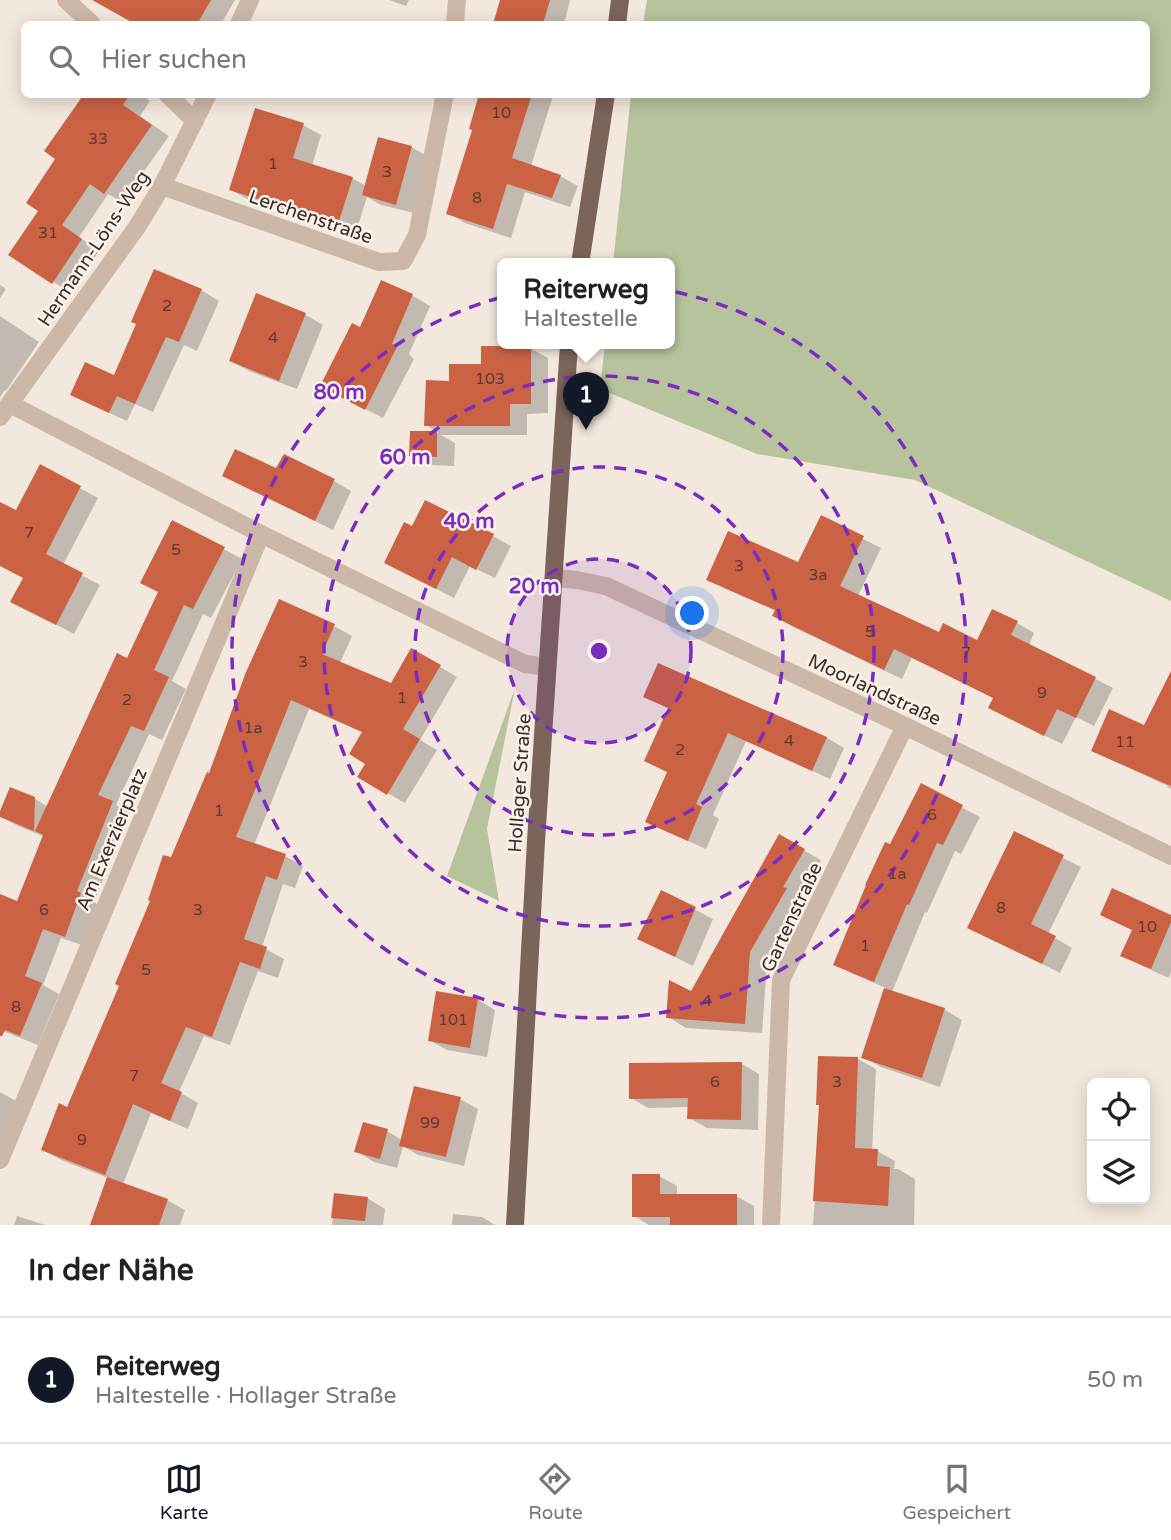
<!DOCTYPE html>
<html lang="de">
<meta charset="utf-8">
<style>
body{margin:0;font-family:"Varela Round",sans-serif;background:#f6f6f6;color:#222}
.controls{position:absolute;right:21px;bottom:21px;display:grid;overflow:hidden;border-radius:10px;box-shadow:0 4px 18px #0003}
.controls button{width:63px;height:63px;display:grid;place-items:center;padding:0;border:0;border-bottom:2px solid #e0e0e0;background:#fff;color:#222;font:35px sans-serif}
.you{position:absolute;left:693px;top:614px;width:24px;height:24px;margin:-18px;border:5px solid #fff;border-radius:50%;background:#1a73e8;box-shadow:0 0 0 10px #1a73e833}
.badge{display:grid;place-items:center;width:46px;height:46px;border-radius:50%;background:#111827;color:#fff;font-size:23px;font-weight:700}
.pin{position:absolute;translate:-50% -58px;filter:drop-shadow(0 2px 4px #0008)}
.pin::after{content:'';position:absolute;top:37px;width:24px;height:21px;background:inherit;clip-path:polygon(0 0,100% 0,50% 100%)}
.popup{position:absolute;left:497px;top:258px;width:178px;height:91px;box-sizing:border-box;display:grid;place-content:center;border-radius:10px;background:#fff;filter:drop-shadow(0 2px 5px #0005);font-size:23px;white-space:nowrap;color:#767676}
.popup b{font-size:26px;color:#222}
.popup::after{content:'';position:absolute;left:50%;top:100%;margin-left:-14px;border:14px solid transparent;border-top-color:#fff}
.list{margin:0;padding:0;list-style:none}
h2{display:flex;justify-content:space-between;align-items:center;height:91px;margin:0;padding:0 28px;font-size:30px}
h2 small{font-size:23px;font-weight:400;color:#767676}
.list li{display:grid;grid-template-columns:46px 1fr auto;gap:21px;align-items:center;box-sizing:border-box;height:126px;padding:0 28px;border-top:2px solid #e0e0e0}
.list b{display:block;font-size:26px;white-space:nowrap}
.list p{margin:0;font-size:23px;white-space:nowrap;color:#767676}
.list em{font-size:23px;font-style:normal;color:#767676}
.icon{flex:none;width:38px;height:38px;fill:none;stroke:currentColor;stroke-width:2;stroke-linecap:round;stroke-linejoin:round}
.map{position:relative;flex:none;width:1171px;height:1225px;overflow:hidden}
.search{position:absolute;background:#fff;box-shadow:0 4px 18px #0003;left:21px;right:21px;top:21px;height:77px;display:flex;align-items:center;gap:18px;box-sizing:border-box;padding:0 24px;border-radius:10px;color:#767676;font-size:26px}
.sheet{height:217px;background:#fff}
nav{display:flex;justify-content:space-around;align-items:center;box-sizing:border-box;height:98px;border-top:2px solid #e0e0e0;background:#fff;font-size:19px;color:#767676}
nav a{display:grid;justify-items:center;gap:4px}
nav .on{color:#111827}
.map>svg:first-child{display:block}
.green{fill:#b7c39c}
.shadow{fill:#0003}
.building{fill:#cb6244}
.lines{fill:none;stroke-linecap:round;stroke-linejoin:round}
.minor{stroke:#ccb8a8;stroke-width:18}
.major{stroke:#7b6459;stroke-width:18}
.ring{fill:none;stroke:#7b2cbf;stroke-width:3.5;stroke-dasharray:12 9}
.labels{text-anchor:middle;stroke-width:5;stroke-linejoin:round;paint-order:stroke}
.number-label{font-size:16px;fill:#5e3a30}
.street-label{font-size:19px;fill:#392d29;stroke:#fbf3ea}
.centre{fill:#7b2cbf;stroke:#fbf3ea;stroke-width:3.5}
.ring-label{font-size:21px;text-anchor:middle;font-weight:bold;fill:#7b2cbf;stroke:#fbf3ea;stroke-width:5;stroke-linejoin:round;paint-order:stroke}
</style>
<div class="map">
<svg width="1171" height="1225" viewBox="0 0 1171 1225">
<rect width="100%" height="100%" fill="#f3e8dd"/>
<g class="green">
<path d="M647,0H1171V601L915,480L757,454L600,389L605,344H670V264H613L631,95L1146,94V24H643Z"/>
<path d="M515,688L487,829L499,901L447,876Z"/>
</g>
<g class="shadow">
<path d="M103,0H235L221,24H138L102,3Z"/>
<path d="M389,0H409L406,6Z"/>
<path d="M502,0H570L564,24H495Z"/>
<path d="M87,94H140L150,101L140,116L169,136L122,202L108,194L79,237L99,251L71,293L11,255L40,210Z"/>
<path d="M481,94H545L552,99L531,166L560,176L578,186L570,207L525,192L511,238L465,223L448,213L474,130Z"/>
<path d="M303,125L321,135L312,166L352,178L366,186L411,147L429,157L414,213L381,205L367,197L356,232L249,200L231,190Z"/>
<path d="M382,282L413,296L430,306L409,354L414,359L383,418L339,395Z"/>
<path d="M0,285L6,289L0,298Z"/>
<path d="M201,290L219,301L197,351L184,345L153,412L135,404L127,421L90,404Z"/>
<path d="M257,296L306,315L323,325L297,389L249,371L231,361Z"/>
<path d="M0,316L39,342L6,391L5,390L0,397Z"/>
<path d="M530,348L548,358V413L527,414V435H441L455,443L454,466L428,465L411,455L412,433H439L426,425L451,383L483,366Z"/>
<path d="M41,467L98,498L63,565L100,585L74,634L30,611L25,578L0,565V504L17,512Z"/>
<path d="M277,471L334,481L351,491L333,530L242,485Z"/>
<path d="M822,518L881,548L858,596L940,634L978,642L1017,623L1034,633L1029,645L1113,688L1094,726L1076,717L1062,744L1008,717L995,698L912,657L902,679L791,626L774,615L776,611L726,589L709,579L799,564Z"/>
<path d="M173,522L242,559L211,618L203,614L172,681L186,689L162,740L149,734L116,805L130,813L94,902L97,904L82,945L61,938L43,985L59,994L38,1045L0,1030V896L18,903L45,837L18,826L0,816L34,798L48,807L128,660L160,592Z"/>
<path d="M413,529L493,536L511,546L495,578L470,566L454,598L404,573Z"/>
<path d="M280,602L334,626L352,636L340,663L391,686L412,650L457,677L420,740L437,750L405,803L359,777L367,763L364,733L309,709L254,845L285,856L303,866L295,888L283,884L262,947L284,959L278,978L258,971L230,1045L204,1036L179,1092L198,1103L188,1129L151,1113L123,1184L167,1200L185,1210L180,1225H138L108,1178L61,1160L43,1150L68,1109L172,859L210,775Z"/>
<path d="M659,665L827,738L844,748L830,779L746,741L713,815L719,819L706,849L665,831L647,821L669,773L646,761L669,709L645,696Z"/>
<path d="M1171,679V789L1167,787L1168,786L1111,760L1093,750L1145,727Z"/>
<path d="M922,786L980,817L961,854L955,851L927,913L925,912L892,992L945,1010L962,1020L940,1087L881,1067L863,1057L886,988L853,974L835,964Z"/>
<path d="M1014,833L1081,867L1048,934L1072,948L1060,973L969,927Z"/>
<path d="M780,837L821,860L800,898L803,900L767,963L762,1033L686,1028L668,1017L692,993Z"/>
<path d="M662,892L713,919L693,966L657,948Z"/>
<path d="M1102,915L1171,917V972L1169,978L1140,965L1123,955L1134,931Z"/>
<path d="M477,999L495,1010L487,1057L447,1050L429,1040Z"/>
<path d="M858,1059L876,1069L872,1151H877L895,1161L894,1169H898L915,1179L914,1225H813L821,1105Z"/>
<path d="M742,1064L759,1074L758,1130L707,1128L689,1118V1107L648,1108L631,1098Z"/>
<path d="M0,1092L16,1101L0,1141Z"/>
<path d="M460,1099L478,1109L464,1166L418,1155L403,1146L397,1168L374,1162L356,1151L387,1131L402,1140Z"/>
<path d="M659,1176L677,1186V1196H736L754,1206V1225H649L634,1216Z"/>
<path d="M336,1195L367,1198L385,1209L383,1225H332Z"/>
<path d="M453,1214L482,1217L495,1225H452Z"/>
<path d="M17,1216L45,1225H14Z"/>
</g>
<g class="building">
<path d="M92,0H211L197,24H135Z"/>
<path d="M500,0H550L543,24H493Z"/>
<path d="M84,94H130L123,105L152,125L104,194L90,184L62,225L82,239L52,284L8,255L38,211L26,203L55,159L44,151Z"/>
<path d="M479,94H532L512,158L561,175L552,198L507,184L493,229L446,214L472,130L469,129Z"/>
<path d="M255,108L304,123L293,158L353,177L338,224L229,190Z"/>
<path d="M378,137L412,146L396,205L362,195Z"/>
<path d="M154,269L202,289L179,342L166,337L135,404L117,396L109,413L70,395L85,362L114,375L136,324L131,322Z"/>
<path d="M381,280L413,294L392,344L397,347L365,410L320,386L352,323L360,327Z"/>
<path d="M256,293L306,313L279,381L229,361Z"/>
<path d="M481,346H531V404H510V426H424L426,380L449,381V364H481Z"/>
<path d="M410,431H437V457L409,456Z"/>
<path d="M235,449L276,468L284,454L335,479L315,521L222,476Z"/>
<path d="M40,464L81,486L46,554L83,573L56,625L10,602L23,578L0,566V502L16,510Z"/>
<path d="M425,500L494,534L476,570L452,557L436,589L384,563L404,522L412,526Z"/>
<path d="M821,515L864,536L840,586L939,632L943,623L977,640L992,609L1018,621L1011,635L1096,677L1076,718L1057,709L1044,736L988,708L993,698L894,649L884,670L772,616L775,610L706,580L728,531L798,562Z"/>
<path d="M172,520L225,547L193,609L184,605L154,670L169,677L144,731L131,726L98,795L113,801L77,891L81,893L65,937L43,929L25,976L42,983L20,1036L5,1030L2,1036H0V894L17,901L43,835L35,831L117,653L127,658L158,592L140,583Z"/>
<path d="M279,599L335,624L322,654L391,683L411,648L441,665L403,729L420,739L387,795L357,777L365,764L349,754L362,732L291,700L236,837L286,854L277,880L266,876L244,939L267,947L260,969L240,962L212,1037L186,1027L161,1083L182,1092L170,1121L133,1104L105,1175L41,1150L59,1103L67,1107L119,986L115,984L150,901L148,900L163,855L171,857L207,772L209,773L246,672Z"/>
<path d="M658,663L827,737L812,771L728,733L696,804L702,807L688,841L645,822L667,772L644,761L668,708L643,697Z"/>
<path d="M1171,671V786L1091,751L1109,709L1144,725Z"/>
<path d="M921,783L963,805L943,845L937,843L909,905L907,904L874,982L833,965L866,885H865L885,842L890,844Z"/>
<path d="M10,787L35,797L34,831L0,817V811Z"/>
<path d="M1014,831L1064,855L1031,924L1056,936L1042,964L967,928Z"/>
<path d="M779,834L805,849L783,887L787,888L750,952L745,1024L666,1018L669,980L691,991Z"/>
<path d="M1112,888L1171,915V922L1151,969L1120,956L1132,930L1100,915Z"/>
<path d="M661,890L696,907L675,957L637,939Z"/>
<path d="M884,988L945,1008L922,1078L861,1058Z"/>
<path d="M436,991L478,998L470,1048L428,1041Z"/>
<path d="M818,1056L858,1057L855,1148L878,1149L877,1166L890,1167L888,1206L813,1201L819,1105H816Z"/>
<path d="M742,1062L741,1120L687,1119L688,1098L629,1099V1063Z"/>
<path d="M414,1086L461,1097L446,1157L399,1146Z"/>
<path d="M363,1122L388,1129L380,1159L354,1152Z"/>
<path d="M632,1174H660V1194H737V1225H670V1217H632Z"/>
<path d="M107,1177L168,1199L159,1225H90Z"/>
<path d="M334,1193L368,1197L365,1221L331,1218Z"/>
</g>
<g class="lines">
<g class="minor">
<path d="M66,0L92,24"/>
<path d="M239,24L250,0"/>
<path d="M455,24L457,0"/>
<path d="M167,94L195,121"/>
<path d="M162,186L379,262L403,261L417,235L445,94"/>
<path d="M10,404L261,534L525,664L547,667"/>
<path d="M0,417L137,227L162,186L208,94"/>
<path d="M555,578L577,580L606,586L905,726L1171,856"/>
<path d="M0,1160L261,534"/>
<path d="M771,1225L781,980L905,726"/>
</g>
<g class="major">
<path d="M617,24L620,0"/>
<path d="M580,264L606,94"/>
<path d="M515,1225L536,841L569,344"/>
</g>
</g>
<circle cx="599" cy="651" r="92" fill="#7b2cbf" fill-opacity=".12"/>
<g class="ring">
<circle cx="599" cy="651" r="92"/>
<circle cx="599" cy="651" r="184"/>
<circle cx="599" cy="651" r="275"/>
<circle cx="599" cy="651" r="367"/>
</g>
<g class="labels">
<g class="number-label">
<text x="501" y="118">10</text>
<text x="98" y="144">33</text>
<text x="273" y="169">1</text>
<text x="387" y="177">3</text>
<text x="477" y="203">8</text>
<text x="48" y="238">31</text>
<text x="167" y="311">2</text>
<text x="273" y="343">4</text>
<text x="490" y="384">103</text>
<text x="29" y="538">7</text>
<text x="176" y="555">5</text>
<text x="739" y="571">3</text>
<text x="818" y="580">3a</text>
<text x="870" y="637">5</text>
<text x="966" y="658">7</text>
<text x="303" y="667">3</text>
<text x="1042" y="698">9</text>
<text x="402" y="703">1</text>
<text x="127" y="705">2</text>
<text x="253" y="733">1a</text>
<text x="789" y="746">4</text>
<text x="1125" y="747">11</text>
<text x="680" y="755">2</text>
<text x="219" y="816">1</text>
<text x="932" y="820">6</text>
<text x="897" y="879">1a</text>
<text x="1001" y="913">8</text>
<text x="44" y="915">6</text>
<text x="198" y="915">3</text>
<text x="1147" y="932">10</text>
<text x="865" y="951">1</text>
<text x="146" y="975">5</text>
<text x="707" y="1006">4</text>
<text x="16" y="1012">8</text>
<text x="453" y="1025">101</text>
<text x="134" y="1081">7</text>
<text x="715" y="1087">6</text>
<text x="837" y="1087">3</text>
<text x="430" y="1128">99</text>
<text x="82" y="1145">9</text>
</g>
<g class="street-label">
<text transform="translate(311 216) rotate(19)" y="7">Lerchenstraße</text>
<text transform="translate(93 248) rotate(-56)" y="7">Hermann-Löns-Weg</text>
<text transform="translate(875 689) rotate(25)" y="7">Moorlandstraße</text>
<text transform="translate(519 783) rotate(-86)" y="7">Hollager Straße</text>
<text transform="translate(111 839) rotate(-67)" y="7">Am Exerzierplatz</text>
<text transform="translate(791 917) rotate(-65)" y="7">Gartenstraße</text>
</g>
</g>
<circle cx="599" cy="651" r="10" class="centre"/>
<g class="ring-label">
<text x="339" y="399">80 m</text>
<text x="405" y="464">60 m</text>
<text x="469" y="528">40 m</text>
<text x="534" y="593">20 m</text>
</g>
</svg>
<div class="controls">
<button><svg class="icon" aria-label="locate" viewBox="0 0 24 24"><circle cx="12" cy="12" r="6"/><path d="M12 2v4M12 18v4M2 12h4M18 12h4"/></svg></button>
<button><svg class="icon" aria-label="layers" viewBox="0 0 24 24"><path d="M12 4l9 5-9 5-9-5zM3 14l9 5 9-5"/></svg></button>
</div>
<div class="you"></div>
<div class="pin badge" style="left:586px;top:430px">1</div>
<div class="popup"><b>Reiterweg</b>Haltestelle</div>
<div class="search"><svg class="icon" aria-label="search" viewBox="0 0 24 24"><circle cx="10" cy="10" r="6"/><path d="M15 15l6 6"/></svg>Hier suchen</div>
</div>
<section class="sheet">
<h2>In der Nähe<small></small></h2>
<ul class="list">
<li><span class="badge">1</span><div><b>Reiterweg</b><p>Haltestelle · Hollager Straße</p></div><em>50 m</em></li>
</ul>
</section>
<nav>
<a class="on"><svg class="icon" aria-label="map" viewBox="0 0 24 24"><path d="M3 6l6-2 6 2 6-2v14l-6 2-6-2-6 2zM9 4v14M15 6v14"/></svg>Karte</a>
<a><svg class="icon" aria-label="directions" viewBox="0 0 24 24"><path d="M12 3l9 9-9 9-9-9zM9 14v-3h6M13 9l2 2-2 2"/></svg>Route</a>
<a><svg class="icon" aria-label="saved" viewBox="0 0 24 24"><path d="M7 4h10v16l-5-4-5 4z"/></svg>Gespeichert</a>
</nav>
